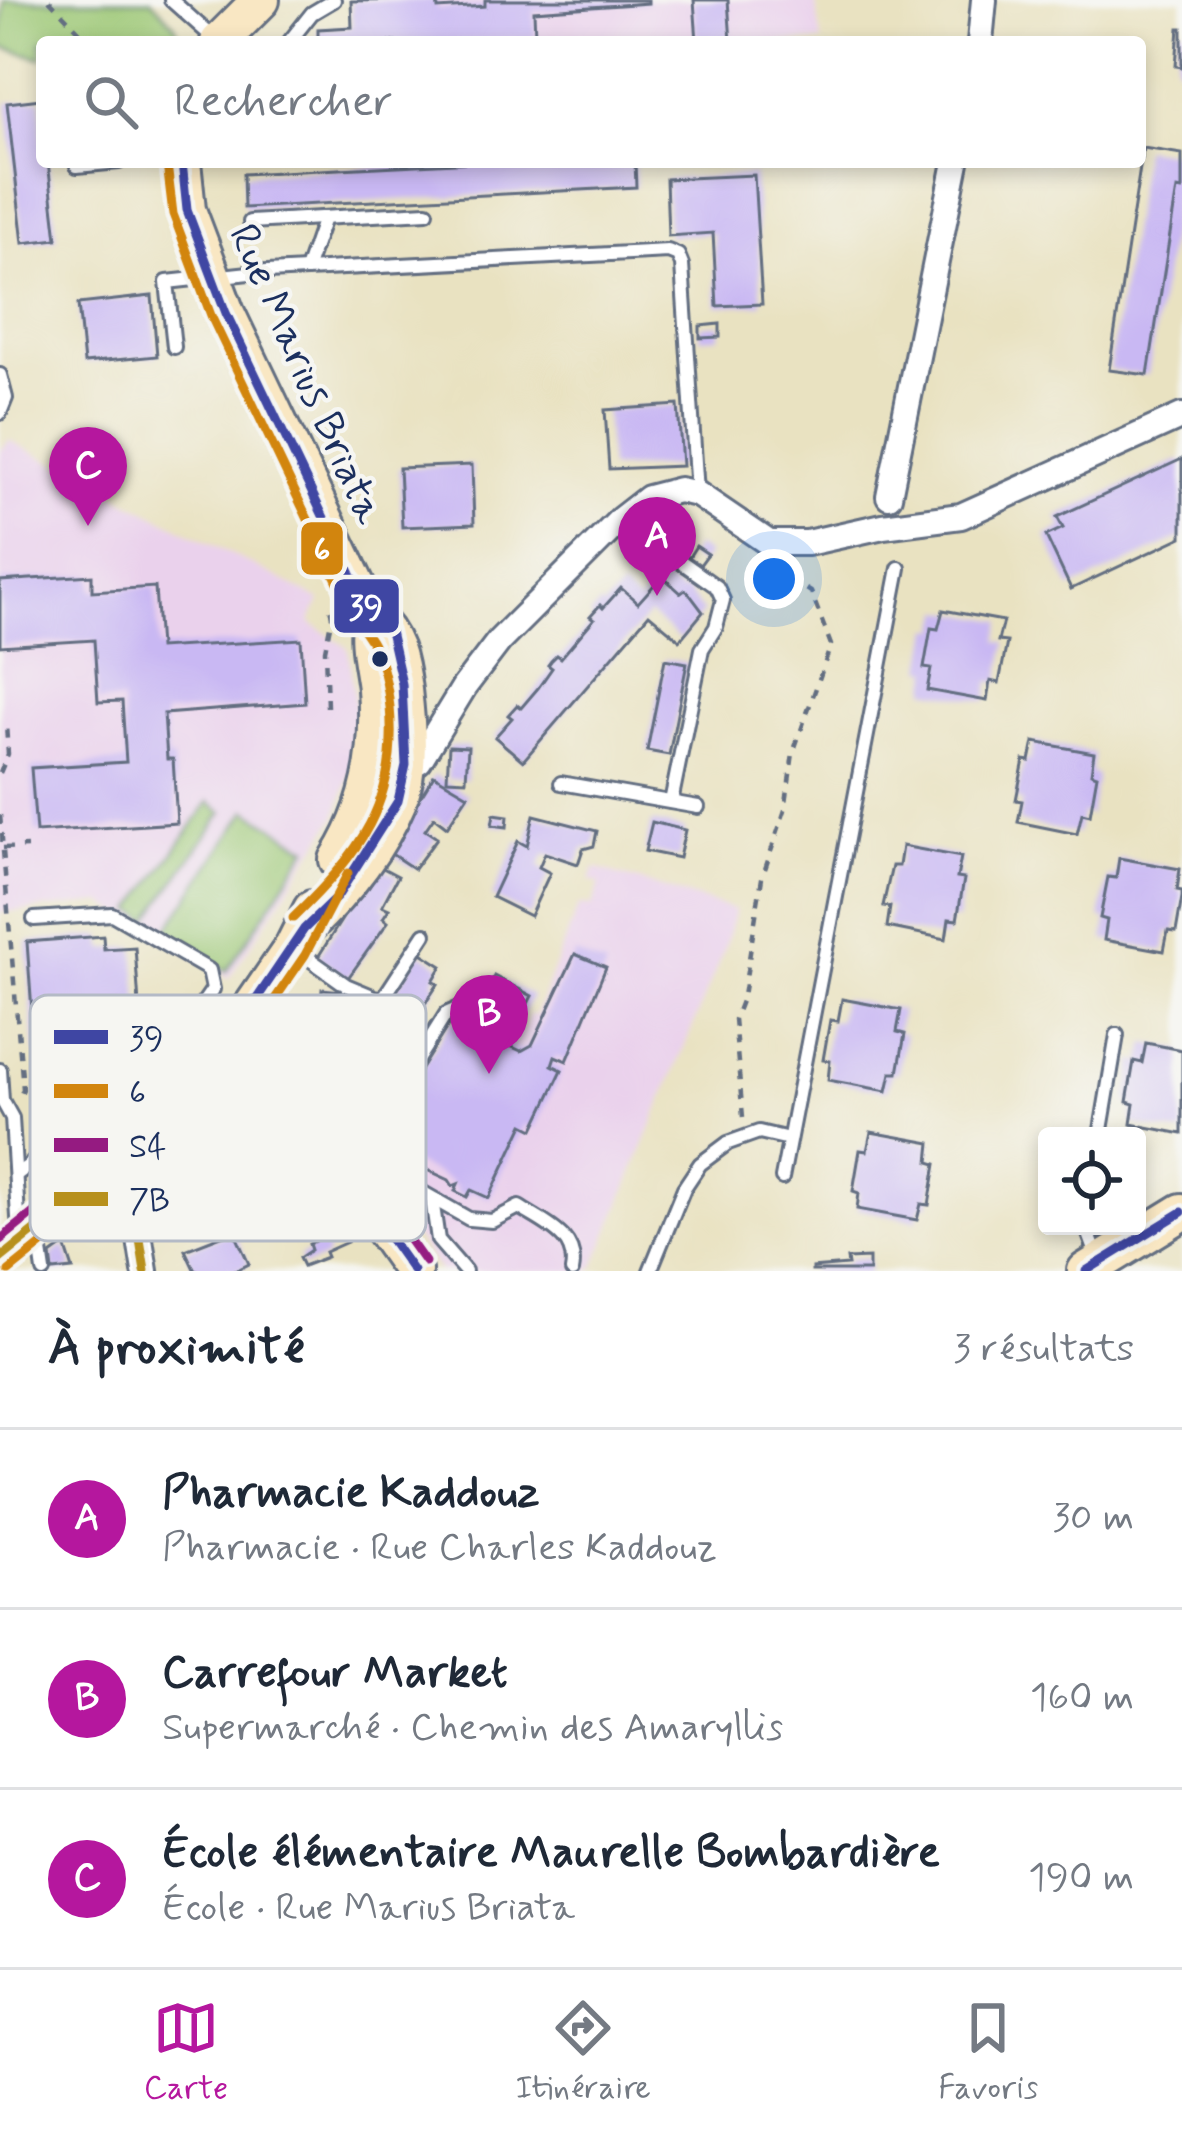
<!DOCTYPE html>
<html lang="fr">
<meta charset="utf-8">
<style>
body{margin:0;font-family:Mynerve,sans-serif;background:#f6f6f7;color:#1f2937}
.controls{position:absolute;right:36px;bottom:36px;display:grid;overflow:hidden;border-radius:12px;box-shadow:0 6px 18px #0003}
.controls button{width:108px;height:108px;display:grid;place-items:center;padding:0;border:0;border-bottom:3px solid #e0e1e3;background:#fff;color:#1f2937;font:60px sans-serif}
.you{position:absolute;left:774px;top:579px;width:42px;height:42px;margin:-30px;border:9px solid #fff;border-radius:50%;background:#1a73e8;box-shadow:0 0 0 18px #1a73e833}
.badge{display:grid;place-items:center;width:78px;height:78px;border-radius:50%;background:#b5179e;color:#fff;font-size:39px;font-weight:700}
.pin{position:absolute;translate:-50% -99px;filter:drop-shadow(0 3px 6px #0008)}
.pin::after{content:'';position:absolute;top:63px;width:42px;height:36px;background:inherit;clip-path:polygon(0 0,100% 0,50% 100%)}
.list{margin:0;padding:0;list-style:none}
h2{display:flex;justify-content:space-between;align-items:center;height:156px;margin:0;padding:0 48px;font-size:51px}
h2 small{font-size:39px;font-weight:400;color:#747a83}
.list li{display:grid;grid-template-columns:78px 1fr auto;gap:36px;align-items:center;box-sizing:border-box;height:180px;padding:0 48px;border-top:3px solid #e0e1e3}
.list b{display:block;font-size:45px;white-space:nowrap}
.list p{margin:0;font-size:39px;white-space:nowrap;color:#747a83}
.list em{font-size:39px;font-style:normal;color:#747a83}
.icon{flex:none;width:66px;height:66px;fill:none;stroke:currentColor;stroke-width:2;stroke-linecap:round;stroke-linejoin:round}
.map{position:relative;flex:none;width:1182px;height:1271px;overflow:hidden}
.search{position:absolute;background:#fff;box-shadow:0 6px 18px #0003;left:36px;right:36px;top:36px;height:132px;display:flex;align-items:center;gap:30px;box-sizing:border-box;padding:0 42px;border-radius:12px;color:#747a83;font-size:45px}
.sheet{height:696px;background:#fff}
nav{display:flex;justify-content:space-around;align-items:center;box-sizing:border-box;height:168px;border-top:3px solid #e0e1e3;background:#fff;font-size:33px;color:#747a83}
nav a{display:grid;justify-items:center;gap:6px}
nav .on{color:#b5179e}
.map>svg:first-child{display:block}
.built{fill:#ead1ec}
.green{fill:#9cc774;stroke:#5c7b69;stroke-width:3}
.building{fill:#c9b8f3}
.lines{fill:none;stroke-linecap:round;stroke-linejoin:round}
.lane-casing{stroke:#636e81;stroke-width:18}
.street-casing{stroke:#636e81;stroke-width:30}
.secondary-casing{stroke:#636e81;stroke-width:42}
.path{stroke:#636e81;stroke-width:4.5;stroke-dasharray:9 9;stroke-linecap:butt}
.lane{stroke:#fff;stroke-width:12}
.street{stroke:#fff;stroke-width:24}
.secondary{stroke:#f9e7c3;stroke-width:36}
.bus-1-casing{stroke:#f6f6f2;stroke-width:18}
.bus-2-casing{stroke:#f6f6f2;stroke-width:18}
.bus-3-casing{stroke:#f6f6f2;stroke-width:18}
.bus-4-casing{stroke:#f6f6f2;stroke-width:18}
.bus-1{stroke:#3f46a3;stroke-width:9}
.bus-2{stroke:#d2850e;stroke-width:9}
.bus-3{stroke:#951b81;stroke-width:9}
.bus-4{stroke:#b7901c;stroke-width:9}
.bus-dot{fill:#1b2f5e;stroke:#f6f6f2;stroke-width:4.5}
.labels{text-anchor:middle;stroke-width:9;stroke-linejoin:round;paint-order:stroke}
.street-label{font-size:42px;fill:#1b2f5e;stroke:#f6f6f2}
.key{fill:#f6f6f2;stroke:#b4bac6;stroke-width:3}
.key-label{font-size:33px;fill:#1b2f5e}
.line-badge{stroke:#f6f6f2;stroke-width:4.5}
.badge-label{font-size:33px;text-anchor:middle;font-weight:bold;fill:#fff}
</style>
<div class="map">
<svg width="1182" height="1271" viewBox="0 0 1182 1271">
<rect width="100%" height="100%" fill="#f6f6f2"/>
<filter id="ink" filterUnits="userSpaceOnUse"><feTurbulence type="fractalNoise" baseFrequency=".00833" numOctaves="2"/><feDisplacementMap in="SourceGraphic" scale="24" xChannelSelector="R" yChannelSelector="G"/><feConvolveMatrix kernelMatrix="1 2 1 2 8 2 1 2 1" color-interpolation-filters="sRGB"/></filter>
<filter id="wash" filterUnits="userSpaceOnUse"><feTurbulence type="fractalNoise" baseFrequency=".004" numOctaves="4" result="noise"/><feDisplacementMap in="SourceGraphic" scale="48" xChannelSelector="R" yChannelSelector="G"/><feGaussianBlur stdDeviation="2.7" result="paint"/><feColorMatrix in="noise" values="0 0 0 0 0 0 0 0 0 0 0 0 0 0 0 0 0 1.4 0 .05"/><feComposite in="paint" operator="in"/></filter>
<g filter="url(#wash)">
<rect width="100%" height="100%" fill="#e9e2c1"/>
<g class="built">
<path d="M351,0H815L822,42H353Z"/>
<path d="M9,440L320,600L310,623L348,648L356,715L354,763L336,817L229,978L103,903L0,913V452Z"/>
<path d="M595,868L735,910L724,949L595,1266L589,1271H440L362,1164L452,1019L502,1042L506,1034L523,1029L529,1014L535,1016L579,905L592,907L600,884L590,880Z"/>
</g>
<g class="green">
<path d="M4,0H151L175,25L182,42H42V58L1,47Z"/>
<path d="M209,802L223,812L148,920L133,910Z"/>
<path d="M247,810L308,848L227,971L165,933Z"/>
</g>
<g id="blocks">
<g class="building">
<path d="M437,0L438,9L485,6V0H648V3L534,11L535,37L452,42H318V29L352,27L351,1Z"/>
<path d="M694,0H728L731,42H697Z"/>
<path d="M1179,28H1182V67L1176,66Z"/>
<path d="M41,99L42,162H48L57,239L23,243L7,103Z"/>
<path d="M1143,148L1182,154V190L1177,189L1148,375L1109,370Z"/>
<path d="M475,162H635L636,187L244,208L243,174Z"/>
<path d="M754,175L762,304L717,306L713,233L668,236L666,179Z"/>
<path d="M152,296L157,356L84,363L78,304Z"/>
<path d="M720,324V337L700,338V326Z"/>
<path d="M678,405L682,466L609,469L605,410Z"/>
<path d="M1182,459V537L1071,589L1046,536L1063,528L1057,517Z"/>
<path d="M472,465L474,524L402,527L399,468Z"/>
<path d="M696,546L708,554L700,565L689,557Z"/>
<path d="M92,575V591L155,587L159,648L301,639L305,703L164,714L167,759H173L177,823L36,832L31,768L126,762L122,701L98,702L94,640L0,646V581Z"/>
<path d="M662,576L681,593L685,590L688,592L703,612L680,640L649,614L523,761L495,737L512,718L508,715L517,705L521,708L538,688L552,668L548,665L551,661L557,655L561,658L594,619L590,616L600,605L603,608L621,588L638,603Z"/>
<path d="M943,610L1003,621L998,641L1007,642L999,683L990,681L987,701L927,690L931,669L924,668L931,628L938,629Z"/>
<path d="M665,659L687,663L669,755L647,751Z"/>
<path d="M1034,742L1094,753L1091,773L1097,775L1090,815L1082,813L1077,834L1018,822L1022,801L1016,800L1024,760L1030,761Z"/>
<path d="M449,746L468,747L466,780L447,779Z"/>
<path d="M434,775L468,795L447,827L434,817L425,830L437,838L414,869L387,851Z"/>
<path d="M494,814L508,816L507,827L492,825Z"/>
<path d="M534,815L597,831L594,846L583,849L578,864L545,853L539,867L550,873L530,916L492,897L518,841L527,846Z"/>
<path d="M652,822L685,830L679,858L645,851Z"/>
<path d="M902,846L961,857L957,878L964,879L957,920L949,919L946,939L887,927L890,907L883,906L892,866H899Z"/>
<path d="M1119,858L1180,869L1177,890L1182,891V897L1176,932L1168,931L1164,951L1104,940L1107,920L1100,918L1108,877L1116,878Z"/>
<path d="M381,867L398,876L382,906L389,909L383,918L388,922L348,978L318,957L365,883L369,887Z"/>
<path d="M103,936L104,949L135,947L141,1033L110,1035L111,1048L35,1053L27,942Z"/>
<path d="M420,952L442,966L433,981L438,984L417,1016L410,1011L403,1021L384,1009Z"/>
<path d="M575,954L606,967L567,1061L555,1056L552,1065L562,1070L534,1129L524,1124L489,1198L471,1190L467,1197L455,1191L458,1184L453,1186L449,1180L374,1145L452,1019L521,1051L532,1045Z"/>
<path d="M494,976L532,996L518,1023L481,1004Z"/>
<path d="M322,989L353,992V995L365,996L364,1002L375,1003L373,1023L320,1019Z"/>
<path d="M842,999L901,1010L897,1032L905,1034L898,1073H891L887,1091L828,1080L830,1061L823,1060L830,1020L838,1021Z"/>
<path d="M1146,1043L1182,1050V1134L1131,1124L1134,1104L1127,1102L1134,1061L1142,1063Z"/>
<path d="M871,1132L931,1143L929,1162L936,1164L929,1205L921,1204L917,1220L857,1209L859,1193L853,1191L860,1150L867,1151Z"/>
<path d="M340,1228L347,1242L325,1252L327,1257L303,1266L299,1258L311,1250L309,1244Z"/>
<path d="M234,1231L249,1264L235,1271H195L185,1250Z"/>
<path d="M65,1245L73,1269L53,1271L51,1255Z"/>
<path d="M869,1258V1271H812V1268L848,1265L847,1259Z"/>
</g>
</g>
</g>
<g filter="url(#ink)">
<use href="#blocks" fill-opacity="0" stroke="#636e81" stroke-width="3"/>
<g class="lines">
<g class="lane-casing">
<g id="lane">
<path d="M171,0L217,41"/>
<path d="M289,42L312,13L334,0"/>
<path d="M77,166L119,162"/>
<path d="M250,222L427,212"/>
<path d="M306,270L324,218"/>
<path d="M174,347L167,282L249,273L668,251L678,255L682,265L697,493"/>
<path d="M0,375L6,398L0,413"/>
<path d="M622,520L717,587L723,600L716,627L702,649L671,802"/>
<path d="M561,783L698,807"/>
<path d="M34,919L112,914L209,970L213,989L172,1048L119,1094L70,1099L65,1138"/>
<path d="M294,948L346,985L382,1000L425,934"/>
<path d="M0,1070L2,1100L12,1118L19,1234"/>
<path d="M190,1109L227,1171"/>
<path d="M1100,1136L1117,1035"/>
<path d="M349,1168L446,1014L457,1009L498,1030"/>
<path d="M16,1175L79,1128"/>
<path d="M782,1178L899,568"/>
<path d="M359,1190L384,1178L399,1179L469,1219L492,1221L519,1207C545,1224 579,1236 572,1271"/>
<path d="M432,1199L438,1240L465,1271"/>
<path d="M1086,1226L1099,1261"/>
<path d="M39,1237L44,1271"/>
<path d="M650,1271L684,1188L700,1164L728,1143L759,1132L789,1139"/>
</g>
</g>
<g class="street-casing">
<g id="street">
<path d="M980,42L984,0"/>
<path d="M889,496L956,162"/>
<path d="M397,764L419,761L464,687L499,641L621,519L648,498L679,490L697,494L769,543H807L883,526L961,516L1182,416"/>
<path d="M127,1157L145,1271"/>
</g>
</g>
<g class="secondary-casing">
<g id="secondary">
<path d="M219,42L261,0"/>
<path d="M182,162L187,210L226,313L371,616C395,636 399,660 403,690C407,724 411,768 398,801C378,849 341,894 304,929"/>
<path d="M338,860C371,808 381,751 376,689C373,663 366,643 371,616"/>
<path d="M239,1025L413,1271"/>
<path d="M0,1259L151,1137L186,1103L293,947L312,909"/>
<path d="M1086,1271L1182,1212"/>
</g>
</g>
<g class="path">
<path d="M49,0L90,42"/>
<path d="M327,707L325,650L332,616L329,602"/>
<path d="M0,773L8,754L6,725"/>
<path d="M0,815L23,1089L20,1096"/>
<path d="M3,848L27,847"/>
<path d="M743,1117L734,1019L743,996L762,878L785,810L793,753L831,645L811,592L770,567"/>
</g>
<use href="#lane" class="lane"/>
<use href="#street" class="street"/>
<use href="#secondary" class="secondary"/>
<g class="bus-1-casing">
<g id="bus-1">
<path d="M182,162L187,210L226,313L371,616L390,631L402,684L406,765L398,801L337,897L304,929L239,1025"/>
<path d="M239,1025L413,1271"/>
<path d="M1086,1271L1182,1212"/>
</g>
</g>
<g class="bus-2-casing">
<g id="bus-2">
<path d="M167,164L173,214L212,318L357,622C380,649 386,672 390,707C399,802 359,854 293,918"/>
<path d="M9,1271L160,1149L197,1113L305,955L348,873"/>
</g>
</g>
<g class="bus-3-casing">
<g id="bus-3">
<path d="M251,1016L425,1262"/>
<path d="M0,1240L141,1126L174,1093L227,1017"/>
</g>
</g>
<g class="bus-4-casing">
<g id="bus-4">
<path d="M127,1157L145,1271"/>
<path d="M0,1259L127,1157"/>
</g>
</g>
<use href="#bus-1" class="bus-1"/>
<use href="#bus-2" class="bus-2"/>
<use href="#bus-3" class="bus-3"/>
<use href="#bus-4" class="bus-4"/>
</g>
</g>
<circle class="bus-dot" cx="380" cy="659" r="10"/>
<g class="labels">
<g class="street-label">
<text transform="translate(308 373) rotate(66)" y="15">Rue Marius Briata</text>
</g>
</g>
<rect x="30" y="995" width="396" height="246" rx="18" class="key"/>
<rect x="54" y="1030" width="54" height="14" fill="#3f46a3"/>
<rect x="54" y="1084" width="54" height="14" fill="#d2850e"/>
<rect x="54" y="1138" width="54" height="14" fill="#951b81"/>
<rect x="54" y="1192" width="54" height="14" fill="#b7901c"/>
<g class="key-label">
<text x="129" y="1049">39</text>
<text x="129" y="1103">6</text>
<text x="129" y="1157">S4</text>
<text x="129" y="1211">7B</text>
</g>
<g class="line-badge">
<rect x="299" y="520" width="46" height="57" rx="12" fill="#d2850e"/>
<rect x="332" y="577" width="69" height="58" rx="12" fill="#3f46a3"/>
</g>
<g class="badge-label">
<text x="322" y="560">6</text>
<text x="366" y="618">39</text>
</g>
</svg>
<div class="controls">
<button><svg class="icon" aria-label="locate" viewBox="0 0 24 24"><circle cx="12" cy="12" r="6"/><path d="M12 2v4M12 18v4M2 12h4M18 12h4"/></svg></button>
</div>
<div class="you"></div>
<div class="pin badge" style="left:657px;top:596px">A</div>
<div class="pin badge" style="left:489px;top:1074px">B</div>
<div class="pin badge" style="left:88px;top:526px">C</div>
<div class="search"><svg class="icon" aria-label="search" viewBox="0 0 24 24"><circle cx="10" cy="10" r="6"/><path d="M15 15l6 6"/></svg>Rechercher</div>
</div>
<section class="sheet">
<h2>À proximité<small>3 résultats</small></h2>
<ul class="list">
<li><span class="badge">A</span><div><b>Pharmacie Kaddouz</b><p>Pharmacie · Rue Charles Kaddouz</p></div><em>30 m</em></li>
<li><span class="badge">B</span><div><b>Carrefour Market</b><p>Supermarché · Chemin des Amaryllis</p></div><em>160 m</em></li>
<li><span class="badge">C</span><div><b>École élémentaire Maurelle Bombardière</b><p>École · Rue Marius Briata</p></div><em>190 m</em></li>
</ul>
</section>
<nav>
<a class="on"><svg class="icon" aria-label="map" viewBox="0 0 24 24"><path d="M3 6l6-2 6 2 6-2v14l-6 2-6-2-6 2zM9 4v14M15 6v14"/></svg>Carte</a>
<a><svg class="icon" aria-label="directions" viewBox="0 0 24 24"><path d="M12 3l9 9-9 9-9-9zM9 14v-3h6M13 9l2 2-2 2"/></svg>Itinéraire</a>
<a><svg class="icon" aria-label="saved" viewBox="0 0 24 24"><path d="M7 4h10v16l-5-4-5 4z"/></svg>Favoris</a>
</nav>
